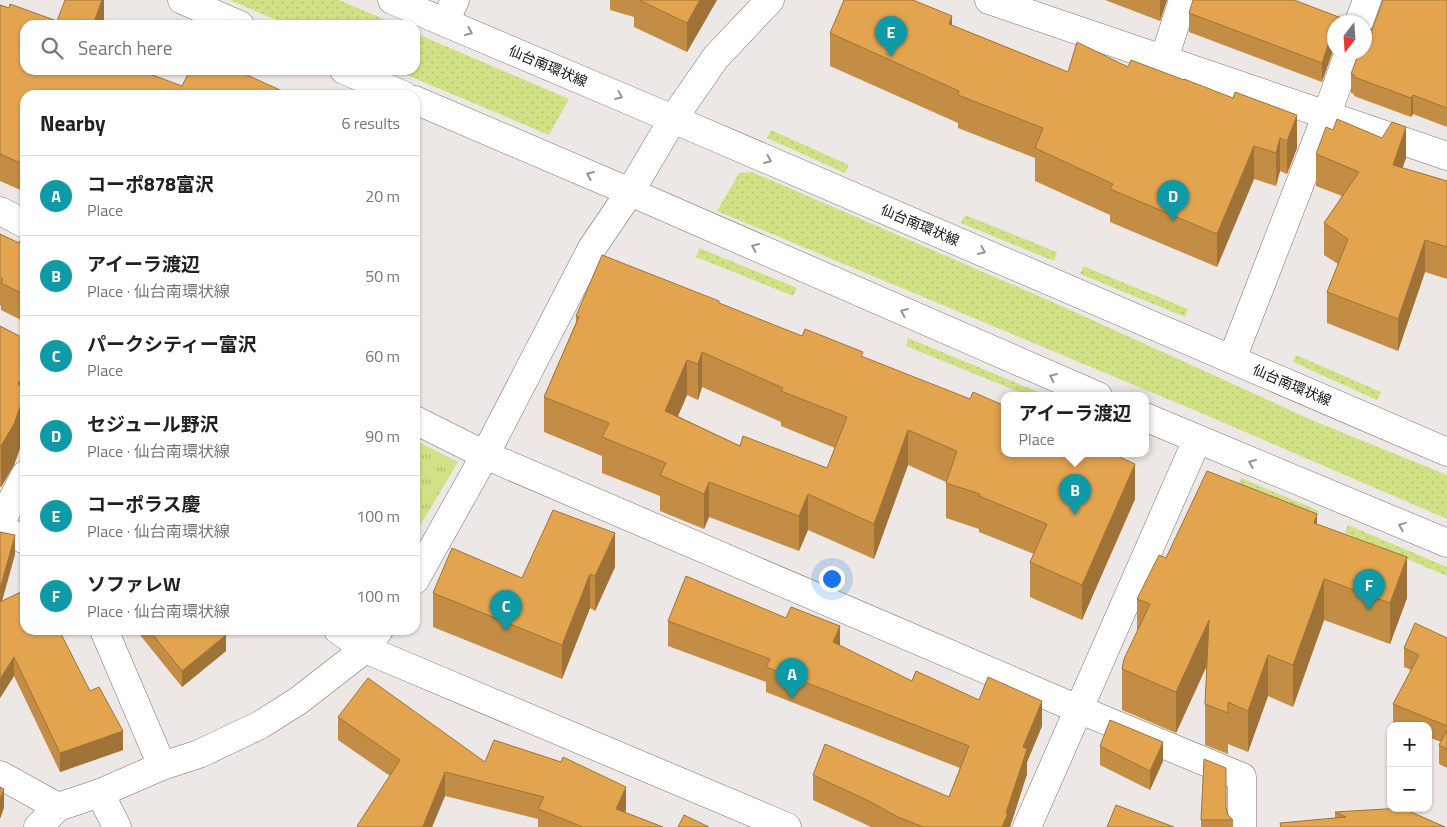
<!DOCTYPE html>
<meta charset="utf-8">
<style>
body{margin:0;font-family:"Titillium Web","Noto Sans JP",sans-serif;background:#f6f6f6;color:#202124}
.controls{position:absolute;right:15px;bottom:15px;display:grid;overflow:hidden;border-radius:10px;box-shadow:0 1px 4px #0004}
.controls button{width:45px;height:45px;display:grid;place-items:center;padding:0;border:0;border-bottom:1px solid #e0e0e0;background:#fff;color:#202124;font:25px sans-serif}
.compass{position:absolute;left:1327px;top:15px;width:45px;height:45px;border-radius:50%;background:#fff;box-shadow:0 1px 4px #0004;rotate:197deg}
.you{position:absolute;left:831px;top:578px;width:18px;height:18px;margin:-12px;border:4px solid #fff;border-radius:50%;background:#1a73e8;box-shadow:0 0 0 8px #1a73e833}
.badge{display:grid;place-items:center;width:32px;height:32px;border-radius:50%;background:#d93025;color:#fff;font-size:16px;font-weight:700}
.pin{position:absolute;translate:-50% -41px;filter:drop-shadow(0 1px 2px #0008)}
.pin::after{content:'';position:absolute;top:26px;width:18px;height:15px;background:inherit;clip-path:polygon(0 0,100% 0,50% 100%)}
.popup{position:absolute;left:1001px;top:392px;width:148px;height:65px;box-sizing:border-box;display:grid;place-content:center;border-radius:10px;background:#fff;filter:drop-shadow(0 1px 4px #0005);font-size:16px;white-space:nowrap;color:#757577}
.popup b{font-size:19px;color:#202124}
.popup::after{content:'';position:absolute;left:50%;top:100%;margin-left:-10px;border:10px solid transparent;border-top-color:#fff}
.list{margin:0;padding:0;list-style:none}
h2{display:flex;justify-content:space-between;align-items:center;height:65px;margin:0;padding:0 20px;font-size:21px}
h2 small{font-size:16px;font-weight:400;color:#757577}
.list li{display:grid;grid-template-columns:32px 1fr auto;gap:15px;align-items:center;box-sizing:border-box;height:80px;padding:0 20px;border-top:1px solid #e0e0e0}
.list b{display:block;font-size:19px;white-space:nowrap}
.list p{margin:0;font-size:16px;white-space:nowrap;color:#757577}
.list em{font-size:16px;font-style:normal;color:#757577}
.icon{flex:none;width:28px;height:28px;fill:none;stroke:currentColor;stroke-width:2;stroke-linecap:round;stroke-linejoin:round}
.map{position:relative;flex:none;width:1447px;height:827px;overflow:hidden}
.search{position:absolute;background:#fff;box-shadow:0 1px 4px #0004;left:20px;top:20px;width:400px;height:55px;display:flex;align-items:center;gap:12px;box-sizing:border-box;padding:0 18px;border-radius:15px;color:#757577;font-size:19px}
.panel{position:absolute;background:#fff;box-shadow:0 1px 4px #0004;left:20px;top:90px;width:400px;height:545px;border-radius:15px}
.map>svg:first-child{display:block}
.grass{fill:url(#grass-dots)}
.park{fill:url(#park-tufts)}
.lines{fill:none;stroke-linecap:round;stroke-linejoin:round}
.minor-casing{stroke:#777371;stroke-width:29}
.primary-casing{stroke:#777371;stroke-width:29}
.minor{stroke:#fff;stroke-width:28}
.primary{stroke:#fff;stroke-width:28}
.wall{fill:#c38d45;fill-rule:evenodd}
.shaded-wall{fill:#9f7338}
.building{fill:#e3a450;stroke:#9f7338;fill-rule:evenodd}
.oneway{stroke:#969595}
.labels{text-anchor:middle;stroke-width:5;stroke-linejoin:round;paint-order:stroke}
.street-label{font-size:14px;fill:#161413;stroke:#fff}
</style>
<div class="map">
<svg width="1447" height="827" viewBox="0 0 1447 827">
<defs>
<pattern id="grass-dots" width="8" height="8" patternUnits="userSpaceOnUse" patternTransform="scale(1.25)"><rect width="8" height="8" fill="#d1e286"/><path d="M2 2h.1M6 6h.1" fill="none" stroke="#b3c173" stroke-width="1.8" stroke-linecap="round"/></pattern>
<pattern id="park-tufts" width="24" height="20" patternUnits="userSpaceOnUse" patternTransform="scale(1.25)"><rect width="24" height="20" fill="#d1e286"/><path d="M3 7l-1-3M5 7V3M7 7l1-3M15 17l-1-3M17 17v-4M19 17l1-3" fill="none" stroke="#b3c173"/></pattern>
</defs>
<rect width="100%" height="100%" fill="#ede8e5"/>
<g class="grass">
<path d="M229,0H339L397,25H289Z"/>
<path d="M415,33L569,99L549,135L395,70H415Z"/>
<path d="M771,130L849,165L845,173L767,138Z"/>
<path d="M752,172L1055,303L1314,421L1447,475V519L1194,410L717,211L739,173Z"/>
<path d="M965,215L1057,252L1054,261L961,223Z"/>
<path d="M699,248L797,288L793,296L696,257Z"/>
<path d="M1083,266L1188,309L1185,317L1080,274Z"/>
<path d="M908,338L1048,396H1029L906,346Z"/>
<path d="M1296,355L1381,392L1377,400L1293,362Z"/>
<path d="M1241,478L1319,511L1316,519L1238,486Z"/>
<path d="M1348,525L1447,567V576L1345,533Z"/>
</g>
<path class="park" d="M415,440L458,462L415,534Z"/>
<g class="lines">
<g class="minor-casing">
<g id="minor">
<path d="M989,0L1447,156"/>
<path d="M445,22L455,0"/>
<path d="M1359,22L1367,0"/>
<path d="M1164,59L1183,0"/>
<path d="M0,211L25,224"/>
<path d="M1232,359L1327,114L1349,52"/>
<path d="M415,420L485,455L1078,709L1242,777V827"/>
<path d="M0,524L25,475"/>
<path d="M0,528L25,540"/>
<path d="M415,580L485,455L592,248L630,192L673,119L716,57L770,0"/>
<path d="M104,630L162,766"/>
<path d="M338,630L365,649L787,827"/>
<path d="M0,775L58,807"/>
<path d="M100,793L117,827"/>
<path d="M38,827L58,807L100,793L162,766L199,754L260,725L298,701L365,649L379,630"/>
<path d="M1027,827L1197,440"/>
</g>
</g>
<g class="primary-casing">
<g id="primary">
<path d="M182,0L240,25"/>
<path d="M392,0L673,119L1447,452"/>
<path d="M344,70L403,95"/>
<path d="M415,100L630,192L1098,396"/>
<path d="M1145,417L1447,543"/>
</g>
</g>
<use href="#minor" class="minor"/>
<use href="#primary" class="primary"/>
</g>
<g class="wall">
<path d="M104,0V22L103,25H25V70L182,86L291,95H25V192L0,181V5L9,8L57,21Z"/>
<path d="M610,0H717L687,52L634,27V17L610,10Z"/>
<path d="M1105,0H1167L1160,21Z"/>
<path d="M1447,0V127L1413,114L1411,117L1354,96V94L1351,93V74L1372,30Z"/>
<path d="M1189,13L1344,22L1322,82L1189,32Z"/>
<path d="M952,25L1068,72L1128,67L1184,80V79L1297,148L1287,174L1280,171L1276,186L1254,179L1217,267L1110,222V215L1035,181V158L958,128V123L830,66V33Z"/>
<path d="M1316,154L1406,158L1402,168L1447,181V279L1425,272L1398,351L1327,323V292L1338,264L1324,255V223L1342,196L1316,186Z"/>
<path d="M25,230V322L1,310V306L0,305V234L19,243Z"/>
<path d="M719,304L802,336L863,357L1135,499L1082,620L1030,597V562L1034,554L979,532V529L946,518V482L908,465L874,559L808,530L799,551L709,517L704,529L660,511V496L602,473V456L544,432V397L576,322V316ZM702,387L781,422V426L835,448L827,468L740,446L678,416L687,395L698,400Z"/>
<path d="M0,326L25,339V434L14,465L1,487H0Z"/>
<path d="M1317,524L1407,598L1390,644L1324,620L1293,707L1268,696L1248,752L1228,744V754L1205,745V704L1207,665L1176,733L1122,710V669L1137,632V599L1166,558Z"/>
<path d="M0,532L15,554L2,601L90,691L123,750L60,772L14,676L0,698Z"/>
<path d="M615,567L595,611L590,608L562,679L433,627V593L522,578Z"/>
<path d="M668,621L840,646L912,681L979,700L1042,726L1027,762V774L1010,827H871L813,800V775L949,797L960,768L766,692V682L668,646Z"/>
<path d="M136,630H222L226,651L182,687Z"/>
<path d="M1447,638V768L1439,764V745L1441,742L1428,737V726H1401L1393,723V704L1411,670L1404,667V648Z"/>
<path d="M338,717L485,762L626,810L625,812L663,827H538V819L445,796L432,827H357L390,776L338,740Z"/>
<path d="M1100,746L1163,761L1150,790L1100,765Z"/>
<path d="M1226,808L1228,815L1233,820V827H1201V820Z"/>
<path d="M1335,812L1445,827L1335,818Z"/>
</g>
<g class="shaded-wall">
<path d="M102,0H104V22L103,25H93Z"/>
<path d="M700,0H717L687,52V23Z"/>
<path d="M1160,0H1167L1160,21Z"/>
<path d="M952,16V49L949,24Z"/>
<path d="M1344,19V22H1338H1339Z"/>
<path d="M1334,27V46L1322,82V63Z"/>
<path d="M1413,95V114L1411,117V98Z"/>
<path d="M1297,115V148L1287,174V141Z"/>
<path d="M1406,127V158L1393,196V165Z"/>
<path d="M1280,138V171L1276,186V153Z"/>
<path d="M1254,146V179L1217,267V234Z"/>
<path d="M1425,240V272L1398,351V319Z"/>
<path d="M702,352V387L698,400V364Z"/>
<path d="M687,360V395L665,446V411Z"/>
<path d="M25,373V434L14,465L1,487V446L18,384Z"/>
<path d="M908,430V465L874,559V524Z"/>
<path d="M1135,464V499L1082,620V585Z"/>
<path d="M709,482V517L704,529V494Z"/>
<path d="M808,494V530L799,551V516Z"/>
<path d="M1317,514V555L1314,523Z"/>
<path d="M615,533V567L595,611V576Z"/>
<path d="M15,535V554L0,608V589Z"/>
<path d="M1407,557V598L1390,644V603Z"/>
<path d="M590,574V608L562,679V645Z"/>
<path d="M1324,579V620L1293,707V665Z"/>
<path d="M1209,620V661L1176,733V692Z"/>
<path d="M840,626V651L833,642Z"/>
<path d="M226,635V651L182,687V671Z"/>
<path d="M1268,655V696L1248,752V711Z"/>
<path d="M14,657V676L0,698V679Z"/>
<path d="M1042,701V726L1027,762V774L1010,827H1002L1023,747Z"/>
<path d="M123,731V750L60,772V753Z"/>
<path d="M1163,742V761L1150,790V771Z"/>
<path d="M445,772V796L432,827H423Z"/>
<path d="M626,787V810L619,827L616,809Z"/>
<path d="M4,789V808L0,819V800Z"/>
</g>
<g class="building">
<path d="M65,0H102L93,25H25V70H139L182,86L190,70H236L291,95H62L61,94L60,95H25V165L0,154V5L9,8L10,4L57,21Z"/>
<path d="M639,0H700L687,23Z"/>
<path d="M844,0H913L952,16L949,24L1068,72L1077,42L1128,67L1131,60L1184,80V79L1233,98L1235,92L1297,115L1287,141L1280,138L1276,153L1254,146L1217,234L1110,189L1113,184L1035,148L1043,128L958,95L959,91L830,33Z"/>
<path d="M1193,0H1294L1344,19L1338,22H1334V27L1322,63L1189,13Z"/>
<path d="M1383,0H1447V108L1413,95L1411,98L1354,77V75L1351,74L1359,52H1364V27L1372,30Z"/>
<path d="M1337,119L1382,138L1392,122L1406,127L1393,165L1447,181V247L1425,240L1398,319L1327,292L1348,239L1324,223L1359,172L1316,154L1326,127L1333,130Z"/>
<path d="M25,230V295L1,283L3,279L0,278V234L19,243Z"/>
<path d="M602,255L719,301V303L802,336L805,329L863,352L861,356L970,399L973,392L1005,406V454H1113L1135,464L1082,585L1030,562L1047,524L979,496L980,494L946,483L957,451L908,430L874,524L808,494L799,516L709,482L704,494L660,475L666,463L602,437L609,423L544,397L579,317L576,316ZM702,352L783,388L781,391L847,417L827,468L743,436L740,446L665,411L687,360L698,364Z"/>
<path d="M0,326L25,339V373L18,384L25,387V393L14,424L1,446H0Z"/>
<path d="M1207,471L1317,514L1314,523L1407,557L1390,603L1324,579L1293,665L1268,655L1248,711L1228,702V713L1205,704L1209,620L1176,692L1122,669L1124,659L1150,604L1137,599L1159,555L1166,558Z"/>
<path d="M553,510L615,533L595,576L590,574L562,645L433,593L452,548L522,578Z"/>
<path d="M0,532L15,535L0,589Z"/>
<path d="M686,576L786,618L791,607L840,626L833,642L912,681L916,671L979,700L988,677L1042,701L1023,747L1027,749L1006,813H1008L1002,827H923L898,817L869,801L813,775L825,744L949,797L969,746L766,667L770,659L668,621Z"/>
<path d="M25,590V630H59L90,691L99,687L123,731L60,753L14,657L0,679V602Z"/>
<path d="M1415,623L1447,638V726L1393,704L1419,655L1404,648Z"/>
<path d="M149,630H222L226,635L182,671Z"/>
<path d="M368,678L485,762L494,740L561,762L563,757L626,787L616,809L663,827H583L538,809L544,797L445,772L423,826V827H359L357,826L400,760L338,717Z"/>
<path d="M1110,720L1163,742L1150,771L1100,746Z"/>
<path d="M1447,730V749L1439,745Z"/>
<path d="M1204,759L1226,768V808L1228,815L1233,820H1201Z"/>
<path d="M0,787L4,789L0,800Z"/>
<path d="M1116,805L1174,827H1107Z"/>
<path d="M1402,808L1445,827H1281L1280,823L1346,817L1335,812Z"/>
<path d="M684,815L709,827H678Z"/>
</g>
<defs><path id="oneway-chevron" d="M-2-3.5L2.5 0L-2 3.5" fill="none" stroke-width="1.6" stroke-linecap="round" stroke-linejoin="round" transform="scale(1.25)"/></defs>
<g class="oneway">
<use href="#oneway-chevron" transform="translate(469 32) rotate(23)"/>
<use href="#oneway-chevron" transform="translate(619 96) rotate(23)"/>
<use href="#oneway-chevron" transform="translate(768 160) rotate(23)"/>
<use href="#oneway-chevron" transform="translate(590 175) rotate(-157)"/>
<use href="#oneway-chevron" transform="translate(755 247) rotate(-156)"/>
<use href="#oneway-chevron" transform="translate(982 251) rotate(23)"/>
<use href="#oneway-chevron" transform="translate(904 312) rotate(-156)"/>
<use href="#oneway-chevron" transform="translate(1053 377) rotate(-156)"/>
<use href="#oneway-chevron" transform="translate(1252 463) rotate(-157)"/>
<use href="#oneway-chevron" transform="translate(1402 526) rotate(-158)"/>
</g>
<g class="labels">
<g class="street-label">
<text transform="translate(548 66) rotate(23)" y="5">仙台南環状線</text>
<text transform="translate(920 225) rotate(23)" y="5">仙台南環状線</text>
<text transform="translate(1292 385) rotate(23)" y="5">仙台南環状線</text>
</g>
</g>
</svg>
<div class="controls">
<button>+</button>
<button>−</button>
</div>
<svg class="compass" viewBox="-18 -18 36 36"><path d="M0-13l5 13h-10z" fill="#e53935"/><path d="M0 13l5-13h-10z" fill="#757577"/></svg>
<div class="you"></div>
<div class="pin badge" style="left:792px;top:699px;background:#0f9aa8">A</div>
<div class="pin badge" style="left:1075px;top:515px;background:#0f9aa8">B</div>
<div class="popup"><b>アイーラ渡辺</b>Place</div>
<div class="pin badge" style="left:506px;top:631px;background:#0f9aa8">C</div>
<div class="pin badge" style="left:1173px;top:221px;background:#0f9aa8">D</div>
<div class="pin badge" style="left:891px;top:57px;background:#0f9aa8">E</div>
<div class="pin badge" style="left:1369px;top:610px;background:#0f9aa8">F</div>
<div class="search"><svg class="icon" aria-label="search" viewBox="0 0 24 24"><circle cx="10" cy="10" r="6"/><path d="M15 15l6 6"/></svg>Search here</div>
<section class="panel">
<h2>Nearby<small>6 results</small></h2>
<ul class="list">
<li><span class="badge" style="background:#0f9aa8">A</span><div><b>コーポ878富沢</b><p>Place</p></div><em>20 m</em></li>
<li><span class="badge" style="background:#0f9aa8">B</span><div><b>アイーラ渡辺</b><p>Place · 仙台南環状線</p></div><em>50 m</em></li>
<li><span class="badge" style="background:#0f9aa8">C</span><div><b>パークシティー富沢</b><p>Place</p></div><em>60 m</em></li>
<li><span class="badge" style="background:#0f9aa8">D</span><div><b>セジュール野沢</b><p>Place · 仙台南環状線</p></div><em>90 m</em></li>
<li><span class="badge" style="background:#0f9aa8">E</span><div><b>コーポラス慶</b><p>Place · 仙台南環状線</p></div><em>100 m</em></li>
<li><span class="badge" style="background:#0f9aa8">F</span><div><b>ソファレW</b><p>Place · 仙台南環状線</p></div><em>100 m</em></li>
</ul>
</section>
</div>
